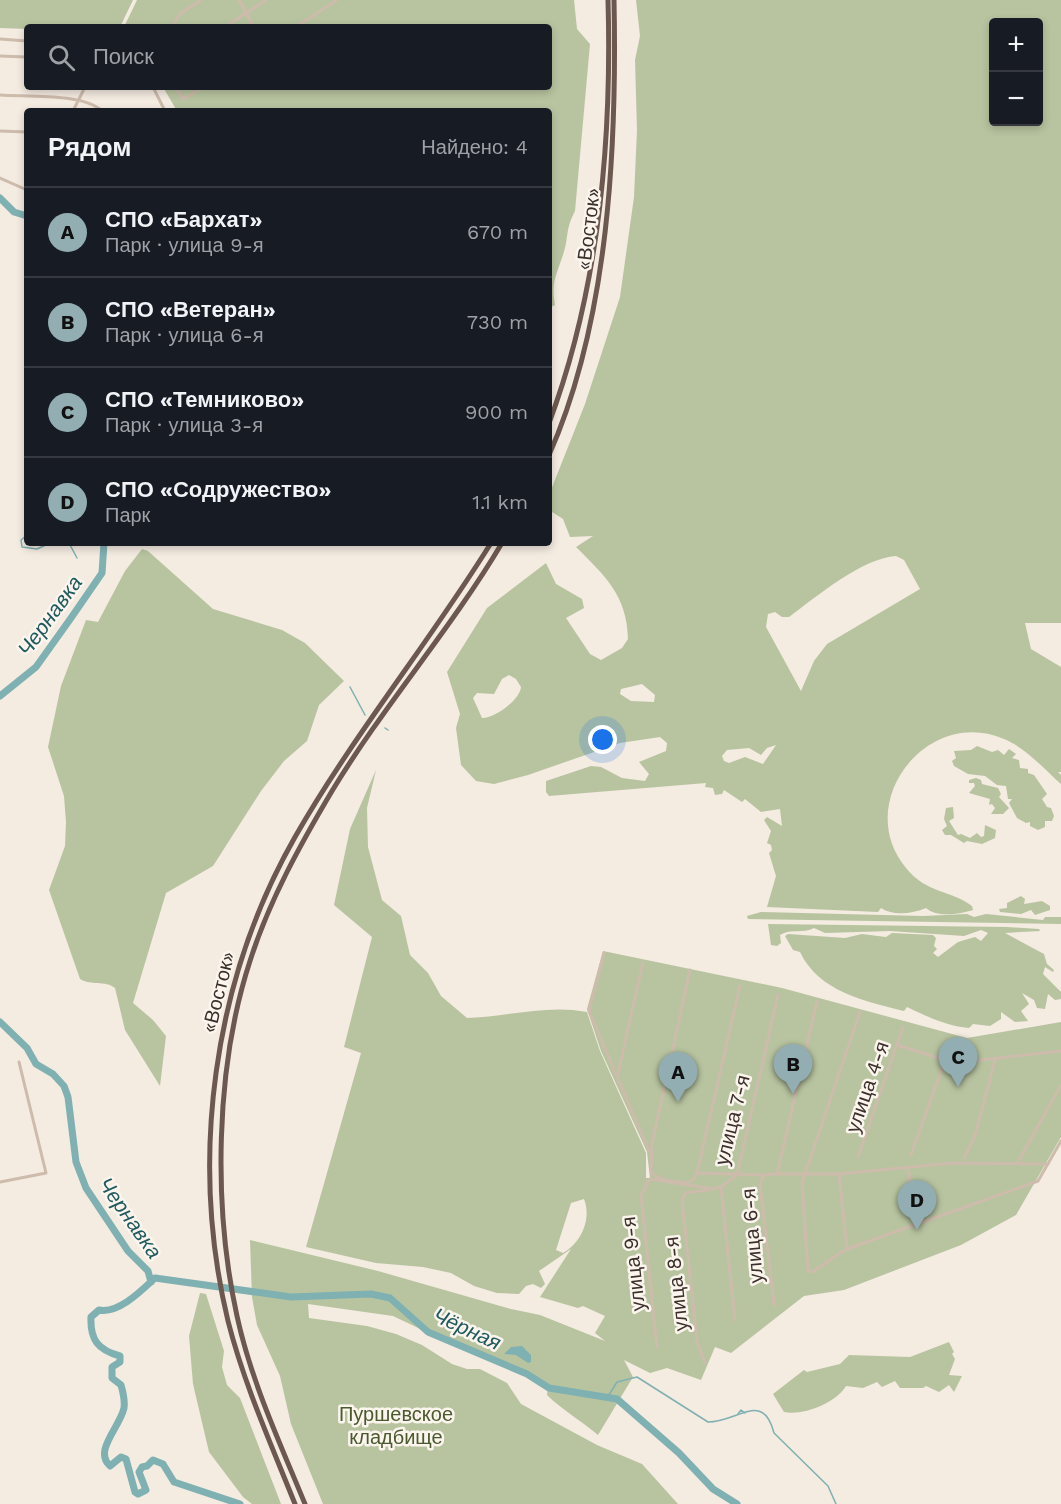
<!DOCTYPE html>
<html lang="ru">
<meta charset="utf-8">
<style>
body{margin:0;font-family:"Work Sans",sans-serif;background:#20242c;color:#f1f3f6}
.controls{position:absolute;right:18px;top:18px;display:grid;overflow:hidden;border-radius:6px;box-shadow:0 3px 9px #0003}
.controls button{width:54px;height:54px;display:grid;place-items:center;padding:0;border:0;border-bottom:2px solid #363941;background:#171b24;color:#f1f3f6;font:30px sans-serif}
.you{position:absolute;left:603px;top:740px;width:21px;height:21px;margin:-15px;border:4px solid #fff;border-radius:50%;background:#1a73e8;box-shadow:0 0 0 9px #1a73e833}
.badge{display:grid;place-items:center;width:39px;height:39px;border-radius:50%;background:#92aeb2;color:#111;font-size:20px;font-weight:700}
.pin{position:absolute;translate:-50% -50px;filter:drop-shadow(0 2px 3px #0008)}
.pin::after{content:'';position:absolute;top:32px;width:21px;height:18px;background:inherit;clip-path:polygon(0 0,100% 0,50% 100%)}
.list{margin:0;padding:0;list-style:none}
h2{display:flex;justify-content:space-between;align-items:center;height:78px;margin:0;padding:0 24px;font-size:26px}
h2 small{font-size:20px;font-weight:400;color:#9ea1a6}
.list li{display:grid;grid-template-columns:39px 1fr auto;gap:18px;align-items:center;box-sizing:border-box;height:90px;padding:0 24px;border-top:2px solid #363941}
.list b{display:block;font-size:22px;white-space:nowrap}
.list p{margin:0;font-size:20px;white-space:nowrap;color:#9ea1a6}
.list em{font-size:20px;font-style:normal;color:#9ea1a6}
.icon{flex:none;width:33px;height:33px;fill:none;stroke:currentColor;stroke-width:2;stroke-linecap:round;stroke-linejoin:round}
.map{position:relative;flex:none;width:1061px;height:1504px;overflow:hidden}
.search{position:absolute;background:#171b24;box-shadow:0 3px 9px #0003;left:24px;top:24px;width:528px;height:66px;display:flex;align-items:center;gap:15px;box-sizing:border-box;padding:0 21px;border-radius:6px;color:#9ea1a6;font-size:22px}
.panel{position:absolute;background:#171b24;box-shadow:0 3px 9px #0003;left:24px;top:108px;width:528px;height:438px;border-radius:6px}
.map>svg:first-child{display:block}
.green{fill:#b8c4a0;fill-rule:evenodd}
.water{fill:#7fb0b2}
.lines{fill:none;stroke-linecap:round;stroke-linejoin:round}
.stream{stroke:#7fb0b2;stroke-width:1.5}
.river{stroke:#7fb0b2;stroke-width:7}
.minor{stroke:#cdbbac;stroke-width:3}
.trunk{stroke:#6c584f;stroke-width:5}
.labels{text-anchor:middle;stroke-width:5;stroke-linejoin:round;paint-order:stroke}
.street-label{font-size:20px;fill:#3b302b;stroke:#fbf5ee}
.park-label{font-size:20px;fill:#4a5a2e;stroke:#fbf5ee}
.water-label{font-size:21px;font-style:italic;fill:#1f5a5e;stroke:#fbf5ee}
</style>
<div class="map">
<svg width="1061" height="1504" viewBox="0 0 1061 1504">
<rect width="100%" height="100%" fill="#f4ebe1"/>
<g class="green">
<path d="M0,0H133L120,27H27V29L0,28Z"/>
<path d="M137,0H574L577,29L590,44L575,211C565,230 569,237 563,255C556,276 551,282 555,305L549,308V111H177L163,87H549V27H124Z"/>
<path d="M636,0H1061V623H1025L1031,649L1061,667V772H1058L1061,775V784C1043,768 1026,748 1004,739C927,706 852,803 906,868C927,894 951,890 972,906L973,910C960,914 937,918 926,908C912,914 893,916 881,908L878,912L767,907L776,876L769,853L772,850L771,845L767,843L771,831L764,820L767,817L782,826L780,809L761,812L745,799L742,802L724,790L722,794L715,795L713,788L705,787L706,783L549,796L546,792V781L591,766L601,767L622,778L645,781L649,774L639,762L666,751L667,743L660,737L620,743L528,775L494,784L476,781L461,765L456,728L460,714L447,672L487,608L546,563L556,584L582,599L584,608L566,618L590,654L601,660L622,648L628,639C627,595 605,576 576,547L593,536L570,537L563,519L549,510V495L585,404L620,297L634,197L637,130L635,60L640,36ZM994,22H1038V122H994ZM896,556L904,560L920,589L827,644L814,661L801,691L766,627L768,614L775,612L782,617H789C816,597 862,558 896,556ZM509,675L516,679L521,687C520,700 494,719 482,718L473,698L477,693L494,694L502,679ZM642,684L655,695L654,702L631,701L620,694L621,689ZM776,745L763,764L745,757L729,763L724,761L722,756L727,750L749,748L761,755L767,748Z"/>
<path d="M142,549L148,551L213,609L282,630L305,643L344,681L319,705L307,741L284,761L261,791L213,866L166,893L133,1003L153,1020L166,1036L160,1086L125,1030L115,988C105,980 91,986 80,979L49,890L65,846L66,822L64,796L48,747L61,686L86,620L98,622L125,571Z"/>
<path d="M977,746L992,752L998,750L1004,755L1009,749L1016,754L1012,758L1019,760L1020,768L1028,769V773L1034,775L1047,794L1042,799L1047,807L1051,808L1054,816L1052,821H1045V827L1038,830L1030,826V822L1026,823L1017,818L1009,803L1012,799H1008L1006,786L997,785L985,776L968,774L954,766L952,761L956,758L954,751L971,750Z"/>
<path d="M376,770L367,808L368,847L382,900L401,916L410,955L428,973L441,996L467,1018C507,1017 547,1004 587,1012L600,1051L646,1153V1178H650L647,1152L601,1051L587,1009L603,951L782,988L967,1038L1061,1022V1137L1016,1215L961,1245L844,1290L804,1296L731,1353L715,1347L701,1380L667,1368L650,1373L624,1360L633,1377L598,1435C582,1421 562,1410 547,1395L548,1387L507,1365L475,1355L393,1316L308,1304L309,1318L367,1326L396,1334L422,1345L452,1364L467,1369H480L507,1383L521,1404L597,1445L642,1464L678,1504H323L291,1424L280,1376L257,1325L252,1297L250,1240L378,1271L511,1309L540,1315L605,1341L595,1333L605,1316L583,1306L578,1308L540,1297L571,1249L539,1271L545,1284L541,1288L533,1284L526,1286L519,1294L497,1293L474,1286L451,1273L423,1267L376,1263L306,1247L361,1053L344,1047L372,937L334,905L350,829ZM584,1199C592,1219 581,1243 563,1253L556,1250L571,1203Z"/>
<path d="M976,778L981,780L982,784L998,788L1001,794L999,797L1009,808L1003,814H991L995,808L992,804L989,805L990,799L969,793L975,786L974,783H969V780Z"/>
<path d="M953,807L954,818L949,821L958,835L961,834L970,838L977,833L981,837L984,836L985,825L996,830L995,838L982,844L967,841L964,843L951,835H945L942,830L947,826L944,819L946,808Z"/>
<path d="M1021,896L1025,899L1024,904L1042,901L1050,906V910L1035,915L1031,910L1021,914L1000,912L999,909L1007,908V903Z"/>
<path d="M761,912L923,916L967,914L974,917L986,914L1043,920L1045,917H1061V924L748,919L747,916Z"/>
<path d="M768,924L1007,927L1039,929L1040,931L1005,933L1044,954L1047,964L1054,970L1053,972L1045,967L1043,974L1061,992V999L1055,1000L1048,994L1045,1009L1037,1008L1034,1000L1022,993L1029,1004L1021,1011L1028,1021L1015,1022L1001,1012V1019L990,1026L973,1024L969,1028C947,1026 928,1017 907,1007L904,1011C865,1001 819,992 800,952L793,950L785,936L788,934L845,938L862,934L886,937L892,933L933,935L936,938L934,946L937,949L933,953L938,957L958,942L975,937L981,941L988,933L981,930L964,936L890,931L825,933L814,928C803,934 791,928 780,935L781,943L777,946L771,945Z"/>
<path d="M200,1293L206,1294L224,1351L222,1367L227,1385L240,1398L281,1504H252L243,1497L209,1452L193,1384L189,1336Z"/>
<path d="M949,1342L954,1352L952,1354L955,1359L949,1375L962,1376L954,1392L949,1385L939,1392L926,1386L923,1388H900L895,1381L882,1387L877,1382L863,1388L846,1386C836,1403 803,1416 784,1412L773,1394L804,1370L807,1372L840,1364L849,1355L910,1357Z"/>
</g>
<path class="water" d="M522,1346L531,1355V1362L528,1363L516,1355L504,1354L511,1347Z"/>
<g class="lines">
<g class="stream">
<path d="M27,535L21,540L22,547L37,549L50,543"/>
<path d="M69,543L77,558"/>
<path d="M350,687L365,715"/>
<path d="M385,728L388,730"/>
<path d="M607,1398L617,1382L637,1377L708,1422C738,1422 763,1390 774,1433L828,1486L836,1504"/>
<path d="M738,1414L741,1410L745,1413"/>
</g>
<g class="river">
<path d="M0,198L14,212L27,216"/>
<path d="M0,696L36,667L71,618L102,573L104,543"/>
<path d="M0,1022L27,1048L36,1064L53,1074L64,1086L68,1097L76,1162L86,1188L128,1251L148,1271L151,1282"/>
<path d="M240,1504L174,1482L163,1464L153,1460L147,1466L142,1467L139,1472L146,1490L138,1494L135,1492L126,1459L121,1457L110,1466C93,1451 120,1427 124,1408C125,1401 123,1392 121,1385L112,1378V1367L120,1362V1356C98,1350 90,1340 91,1317L99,1310C118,1314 140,1292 155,1278L291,1297L371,1294L390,1298L428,1332L527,1374L549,1388L617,1399L679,1453L713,1489L737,1504"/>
</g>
<g class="minor">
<path d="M239,0L254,27"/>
<path d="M172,27L180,14L201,0"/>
<path d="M225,27L266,0"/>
<path d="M296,27L337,0"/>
<path d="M0,39L27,41"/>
<path d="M0,56L27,57"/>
<path d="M153,87L165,111"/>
<path d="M174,87L184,99L203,87"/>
<path d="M0,95C26,97 83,93 102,111"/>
<path d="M73,111L85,87"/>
<path d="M0,131L27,132"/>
<path d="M0,178L27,190"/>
<path d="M604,953L589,1011L649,1151"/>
<path d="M690,970L652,1144L651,1172C656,1179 682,1185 691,1181C694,1180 695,1176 697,1173L764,1175"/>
<path d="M860,1012L802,1183L808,1270L811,1272C818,1271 835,1254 847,1249L1038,1181L1061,1141"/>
<path d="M897,1045L945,1060L963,1062L1061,1051"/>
<path d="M618,1074L643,962"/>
<path d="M911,1155L945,1060"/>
<path d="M858,1157L903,1027"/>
<path d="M964,1158L975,1136L995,1060"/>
<path d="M1018,1162L1061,1085"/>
<path d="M908,1168L911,1188"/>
<path d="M697,1173L740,986"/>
<path d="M777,1174H839L952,1163L1048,1164"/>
<path d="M839,1174L847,1249"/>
<path d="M0,1182L46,1173L19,1062"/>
<path d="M774,1305L760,1184L764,1175L777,1174L817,1001"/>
<path d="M735,1320L721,1187L737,1175L778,995"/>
<path d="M657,1347L641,1195L650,1179L713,1189L721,1187"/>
<path d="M705,1363L697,1342L682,1201L685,1193L708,1190"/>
</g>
<g class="trunk">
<path d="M549,423C599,290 612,141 608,0"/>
<path d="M549,455C609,320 617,146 614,0"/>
<path d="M295,1504C271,1444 244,1384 228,1321C189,1159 213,981 295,837C354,734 429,643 491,543"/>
<path d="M305,1504C280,1443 251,1381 237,1316C213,1207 215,1068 250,961C269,901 300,845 332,791C384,705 451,629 502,543"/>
</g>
</g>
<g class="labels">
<g class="street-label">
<text transform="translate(588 229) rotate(-83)" y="7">«Восток»</text>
<text transform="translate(218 992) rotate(-76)" y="7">«Восток»</text>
<text transform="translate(867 1087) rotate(-71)" y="7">улица 4-я</text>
<text transform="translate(732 1120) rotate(-76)" y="7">улица 7-я</text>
<text transform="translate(752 1236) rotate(-95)" y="7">улица 6-я</text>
<text transform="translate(633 1264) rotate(-96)" y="7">улица 9-я</text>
<text transform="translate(676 1284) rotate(-96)" y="7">улица 8-я</text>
</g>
<g class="park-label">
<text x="396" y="1421">Пуршевское<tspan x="396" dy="23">кладбище</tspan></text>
</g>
<g class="water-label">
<text transform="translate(50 616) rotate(-54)" y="7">Чернавка</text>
<text transform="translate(130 1218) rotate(55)" y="7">Чернавка</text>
<text transform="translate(467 1329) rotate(25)" y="7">Чёрная</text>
</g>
</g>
</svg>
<div class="controls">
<button>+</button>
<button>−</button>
</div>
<div class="you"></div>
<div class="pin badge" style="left:678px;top:1102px">A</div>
<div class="pin badge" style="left:793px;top:1094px">B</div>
<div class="pin badge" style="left:958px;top:1087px">C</div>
<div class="pin badge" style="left:917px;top:1230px">D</div>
<div class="search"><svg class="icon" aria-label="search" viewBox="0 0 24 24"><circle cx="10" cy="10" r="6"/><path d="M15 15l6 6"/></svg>Поиск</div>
<section class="panel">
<h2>Рядом<small>Найдено: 4</small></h2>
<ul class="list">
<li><span class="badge">A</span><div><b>СПО «Бархат»</b><p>Парк · улица 9-я</p></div><em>670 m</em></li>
<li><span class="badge">B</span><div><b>СПО «Ветеран»</b><p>Парк · улица 6-я</p></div><em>730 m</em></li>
<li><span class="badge">C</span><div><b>СПО «Темниково»</b><p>Парк · улица 3-я</p></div><em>900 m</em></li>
<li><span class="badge">D</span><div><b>СПО «Содружество»</b><p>Парк</p></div><em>1.1 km</em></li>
</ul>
</section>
</div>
